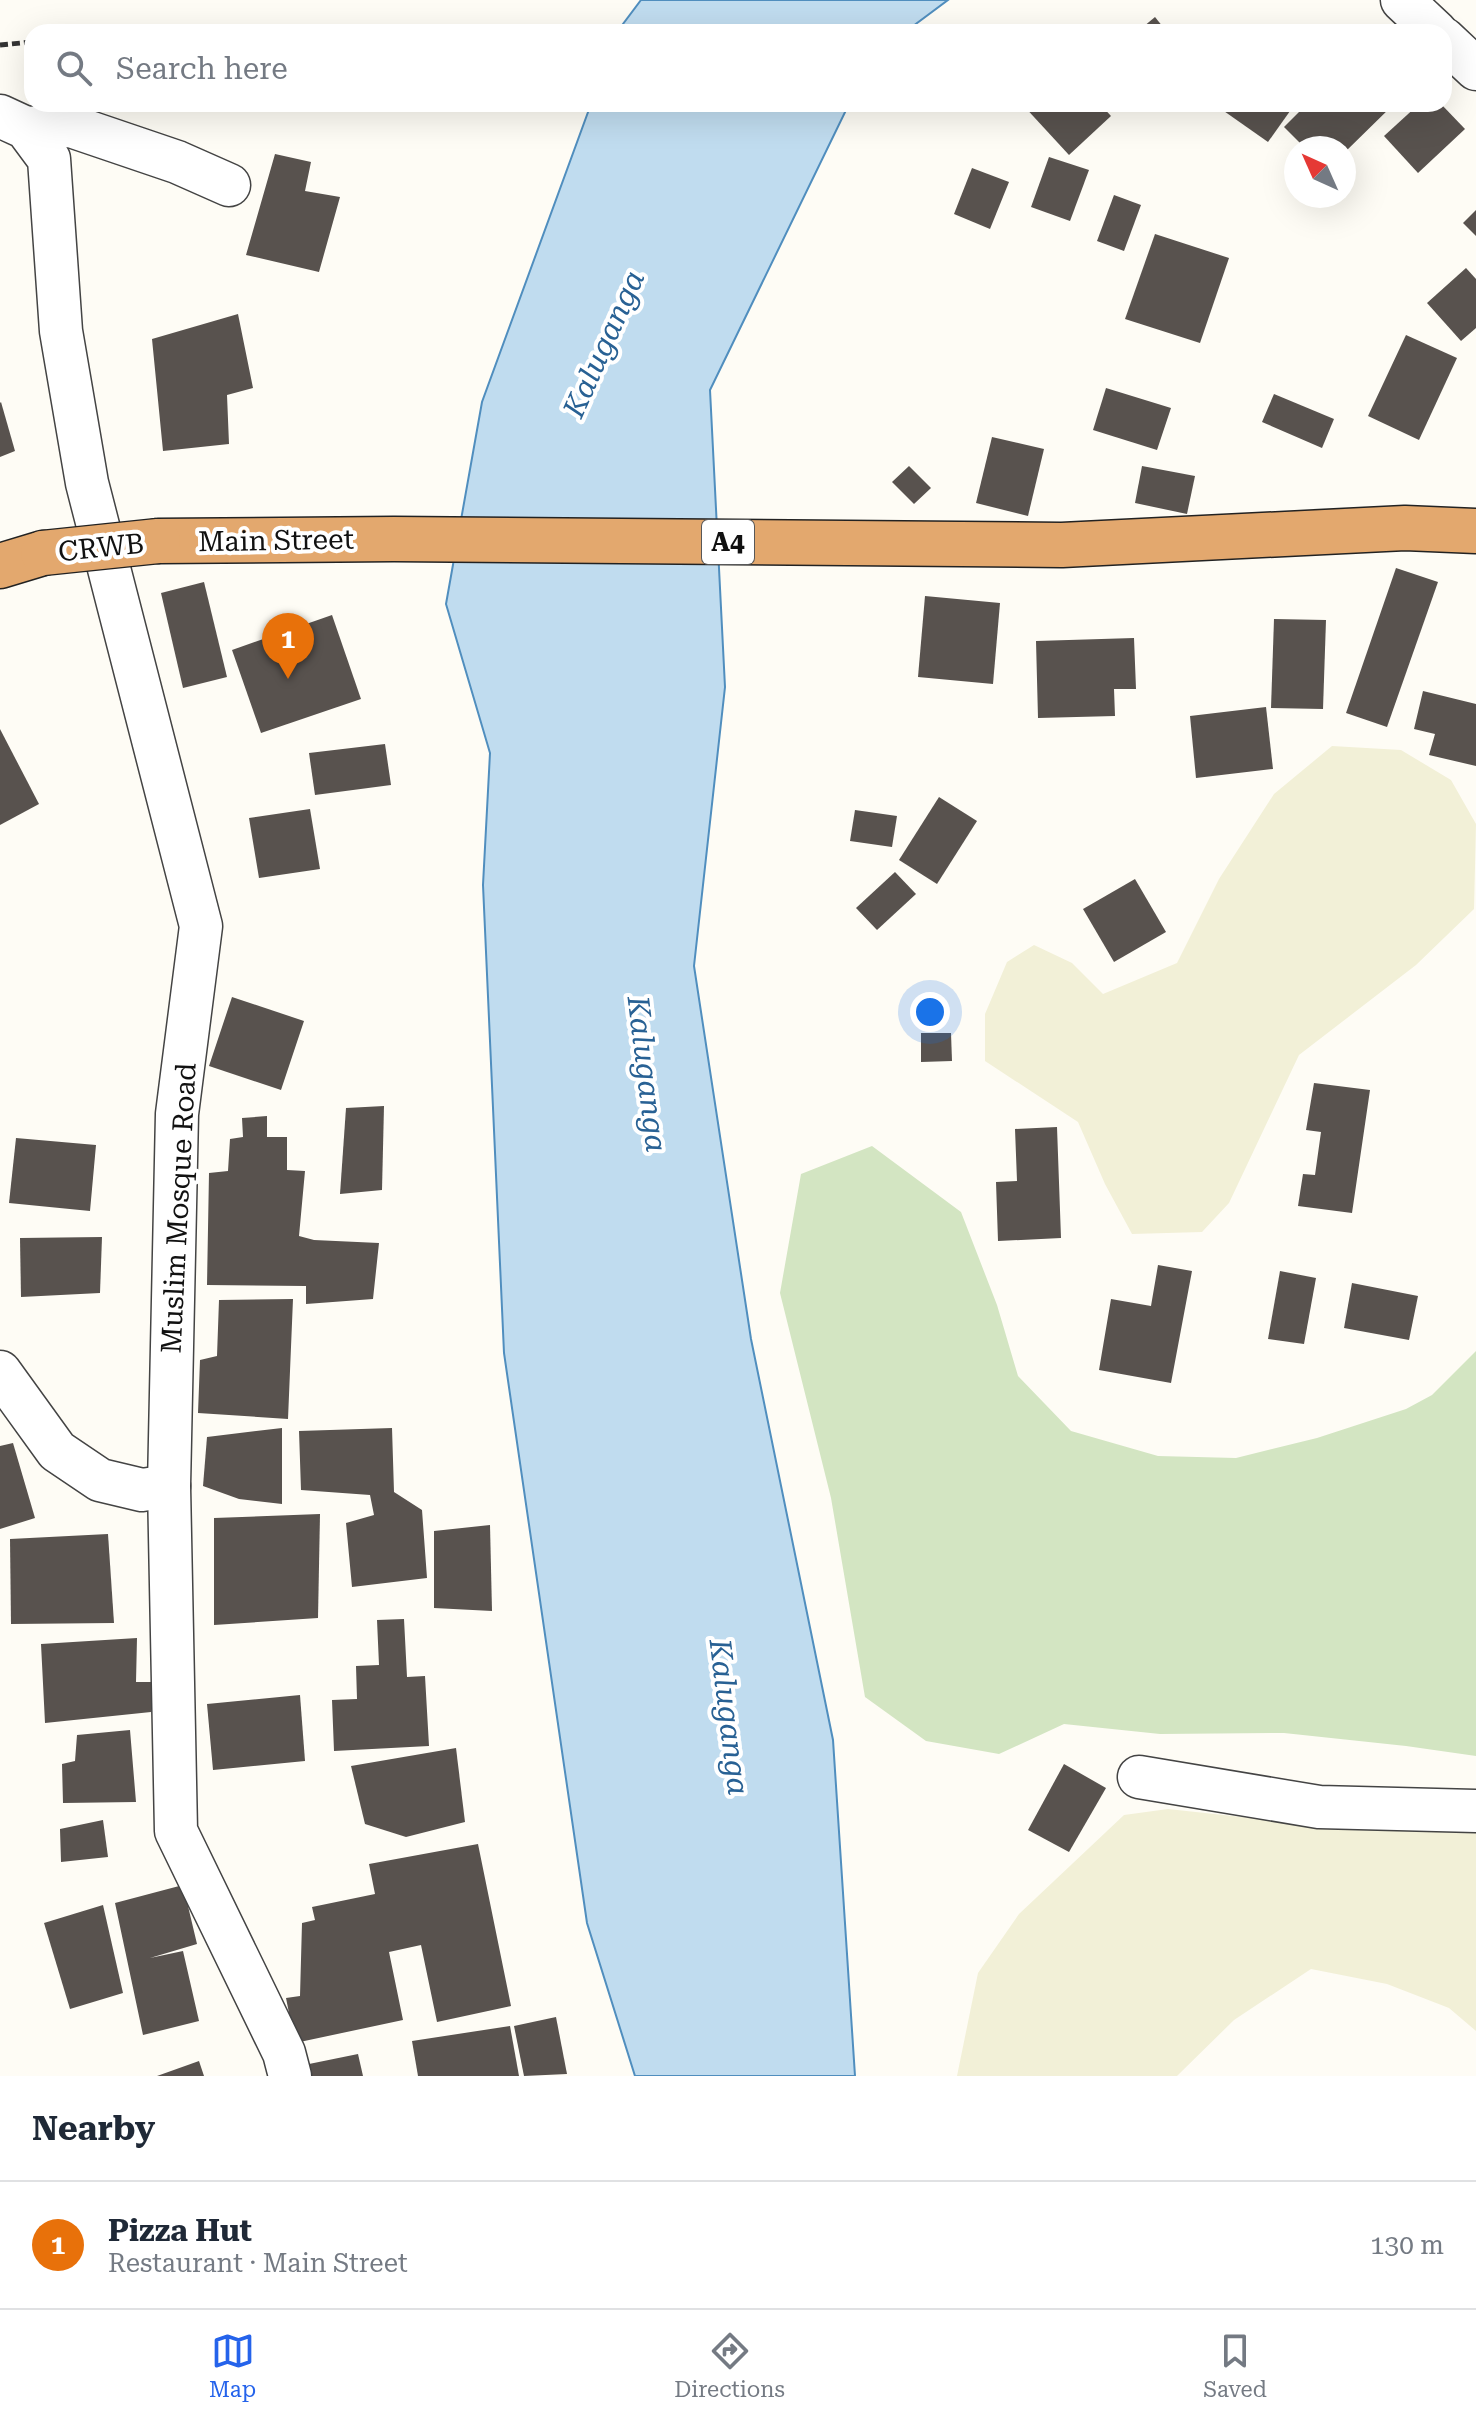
<!DOCTYPE html>
<meta charset="utf-8">
<style>
body{margin:0;font-family:"Roboto Serif",serif;background:#f6f6f7;color:#1f2937}
.compass{position:absolute;left:1284px;top:136px;width:72px;height:72px;border-radius:50%;background:#fff;box-shadow:0 8px 32px #0002;rotate:315deg}
.you{position:absolute;left:930px;top:1012px;width:28px;height:28px;margin:-20px;border:6px solid #fff;border-radius:50%;background:#1a73e8;box-shadow:0 0 0 12px #1a73e833}
.badge{display:grid;place-items:center;width:52px;height:52px;border-radius:50%;background:#2563eb;color:#fff;font-size:26px;font-weight:700}
.pin{position:absolute;translate:-50% -66px;filter:drop-shadow(0 2px 4px #0008)}
.pin::after{content:'';position:absolute;top:42px;width:28px;height:24px;background:inherit;clip-path:polygon(0 0,100% 0,50% 100%)}
.list{margin:0;padding:0;list-style:none}
h2{display:flex;justify-content:space-between;align-items:center;height:104px;margin:0;padding:0 32px;font-size:34px}
h2 small{font-size:26px;font-weight:400;color:#747a83}
.list li{display:grid;grid-template-columns:52px 1fr auto;gap:24px;align-items:center;box-sizing:border-box;height:128px;padding:0 32px;border-top:2px solid #e0e1e3}
.list b{display:block;font-size:30px;white-space:nowrap}
.list p{margin:0;font-size:26px;white-space:nowrap;color:#747a83}
.list em{font-size:26px;font-style:normal;color:#747a83}
.icon{flex:none;width:44px;height:44px;fill:none;stroke:currentColor;stroke-width:2;stroke-linecap:round;stroke-linejoin:round}
.map{position:relative;flex:none;width:1476px;height:2076px;overflow:hidden}
.search{position:absolute;background:#fff;box-shadow:0 8px 32px #0002;left:24px;right:24px;top:24px;height:88px;display:flex;align-items:center;gap:20px;box-sizing:border-box;padding:0 28px;border-radius:24px;color:#747a83;font-size:30px}
.sheet{height:232px;background:#fff}
nav{display:flex;justify-content:space-around;align-items:center;box-sizing:border-box;height:112px;border-top:2px solid #e0e1e3;background:#fff;font-size:22px;color:#747a83}
nav a{display:grid;justify-items:center;gap:4px}
nav .on{color:#2563eb}
.map>svg:first-child{display:block}
.farmland{fill:#f2f0d7}
.green{fill:#d3e5c2}
.water{fill:#c0dcef;stroke:#508ebe;stroke-width:2}
.building{fill:#58524e}
.lines{fill:none;stroke-linecap:round;stroke-linejoin:round}
.street-casing{stroke:#444;stroke-width:45}
.highway-casing{stroke:#222;stroke-width:47}
.path{stroke:#333;stroke-width:5;stroke-dasharray:8 4;stroke-linecap:butt}
.street{stroke:#fff;stroke-width:42}
.highway{stroke:#e3a86e;stroke-width:44}
.highway-bridge-casing{stroke:#222;stroke-width:47;stroke-linecap:butt}
.highway-bridge{stroke:#e3a86e;stroke-width:44}
.labels{text-anchor:middle;stroke-width:8;stroke-linejoin:round;paint-order:stroke}
.shield{fill:#fff;stroke:#585858;stroke-width:2}
.shield-label{font-size:26px;font-weight:bold;fill:#111}
.street-label{font-size:28px;fill:#111;stroke:#fff}
.water-label{font-size:30px;font-style:italic;fill:#286194;stroke:#fff}
</style>
<div class="map">
<svg width="1476" height="2076" viewBox="0 0 1476 2076">
<rect width="100%" height="100%" fill="#fefcf5"/>
<g class="farmland">
<path d="M1332,746L1401,750L1451,780L1476,824L1474,909L1416,965L1299,1055L1229,1203L1202,1232L1132,1234L1105,1184L1078,1122L985,1061V1014L1007,962L1034,945L1072,963L1103,994L1177,963L1219,879L1274,794Z"/>
<path d="M1168,1809L1297,1823L1476,1821V2031L1449,2008L1387,1984L1311,1969L1234,2020L1177,2076H957L978,1973L1019,1914L1124,1815Z"/>
</g>
<path class="green" d="M872,1146L961,1212L997,1305L1018,1376L1071,1431L1158,1456L1236,1458L1317,1438L1406,1409L1432,1395L1476,1351V1756L1406,1746L1284,1733L1160,1734L1064,1724L999,1754L926,1741L865,1697L831,1498L780,1293L801,1174Z"/>
<g class="water">
<path d="M641,0H948L905,32H617Z"/>
<path d="M591,104H849L710,390L725,687L694,966L751,1339L833,1740L855,2076H635L587,1923L504,1353L483,885L490,753L446,604L482,402Z"/>
</g>
<g class="building">
<path d="M1155,17L1167,32H1137Z"/>
<path d="M1022,104H1100L1111,116L1069,155Z"/>
<path d="M1225,104H1295L1268,142L1221,109Z"/>
<path d="M1307,104H1394L1344,153V148H1305L1284,127Z"/>
<path d="M1419,104H1441L1465,129L1418,173L1384,136Z"/>
<path d="M275,154L311,162L305,191L340,197L319,272L246,255Z"/>
<path d="M1049,157L1089,170L1070,221L1031,207Z"/>
<path d="M972,168L1009,182L990,229L954,214Z"/>
<path d="M1114,195L1141,205L1124,251L1097,241Z"/>
<path d="M1476,210V236L1463,223Z"/>
<path d="M1155,234L1229,258L1200,343L1125,319Z"/>
<path d="M1466,268L1476,279V328L1461,341L1427,303Z"/>
<path d="M238,314L253,388L227,395L229,444L163,451L152,339Z"/>
<path d="M1406,335L1457,358L1419,440L1368,416Z"/>
<path d="M1106,388L1171,408L1157,450L1093,430Z"/>
<path d="M1274,394L1334,419L1322,448L1262,422Z"/>
<path d="M1,402L15,451L0,457V403Z"/>
<path d="M992,437L1044,449L1028,516L976,503Z"/>
<path d="M909,466L931,488L914,504L892,482Z"/>
<path d="M1142,466L1195,476L1187,514L1135,503Z"/>
<path d="M1396,568L1438,582L1387,727L1346,713Z"/>
<path d="M204,582L227,677L183,688L161,593Z"/>
<path d="M925,596L1000,603L993,684L918,677Z"/>
<path d="M332,615L361,699L261,733L232,650Z"/>
<path d="M1274,619L1326,620L1323,709L1271,708Z"/>
<path d="M1134,638L1136,689H1114L1115,716L1038,718L1036,641Z"/>
<path d="M1423,691L1476,704V766L1429,755L1435,734L1414,729Z"/>
<path d="M1266,707L1273,769L1196,778L1190,716Z"/>
<path d="M0,729L39,804L0,825Z"/>
<path d="M385,744L391,785L315,795L309,753Z"/>
<path d="M939,797L977,821L937,884L899,860Z"/>
<path d="M310,809L320,869L259,878L249,818Z"/>
<path d="M855,810L897,816L892,847L850,841Z"/>
<path d="M895,872L916,894L877,930L856,908Z"/>
<path d="M1135,879L1166,932L1114,962L1083,909Z"/>
<path d="M232,997L304,1021L281,1090L209,1066Z"/>
<path d="M921,1033H951L952,1061L921,1062Z"/>
<path d="M1314,1083L1370,1090L1352,1213L1298,1206L1303,1174L1315,1175L1321,1132L1306,1130Z"/>
<path d="M384,1106L382,1190L340,1194L346,1108Z"/>
<path d="M267,1116V1137H287V1170L305,1171L299,1236L314,1240L379,1243L373,1299L306,1304V1286L207,1285L209,1173L228,1171L230,1139L243,1137L242,1118Z"/>
<path d="M1057,1127L1061,1238L998,1241L996,1182L1017,1181L1015,1129Z"/>
<path d="M16,1138L96,1145L90,1211L9,1203Z"/>
<path d="M102,1237L100,1293L21,1297L20,1238Z"/>
<path d="M1158,1265L1192,1271L1171,1383L1099,1370L1111,1299L1151,1306Z"/>
<path d="M1280,1271L1316,1278L1304,1344L1268,1339Z"/>
<path d="M1352,1283L1418,1296L1409,1340L1344,1328Z"/>
<path d="M293,1299L288,1419L198,1413L200,1360L217,1356L219,1300Z"/>
<path d="M282,1428V1504L239,1499L203,1486L207,1437Z"/>
<path d="M392,1428L394,1492L422,1510L427,1578L352,1587L346,1523L374,1515L370,1495L301,1490L299,1431Z"/>
<path d="M13,1443L35,1518L0,1529V1446Z"/>
<path d="M320,1514L318,1618L214,1625V1518Z"/>
<path d="M490,1525L492,1611L434,1608V1531Z"/>
<path d="M108,1534L114,1623L11,1624L10,1539Z"/>
<path d="M404,1619L407,1677L425,1676L429,1746L334,1751L332,1700L357,1699L356,1666L379,1665L377,1620Z"/>
<path d="M137,1638L136,1682H151V1712L45,1723L41,1644Z"/>
<path d="M300,1695L305,1761L213,1770L207,1704Z"/>
<path d="M130,1730L136,1802L63,1803L62,1764L75,1761L77,1735Z"/>
<path d="M456,1748L465,1822L406,1837L365,1824L351,1766Z"/>
<path d="M1064,1764L1106,1788L1069,1852L1028,1830Z"/>
<path d="M103,1820L108,1857L61,1862L60,1829Z"/>
<path d="M478,1844L511,2006L437,2022L421,1945L389,1952L403,2020L295,2043L286,1998L300,1996L302,1923L315,1920L312,1907L375,1894L369,1864Z"/>
<path d="M183,1885L197,1944L150,1958L183,1951L199,2021L143,2035L115,1903Z"/>
<path d="M103,1905L123,1993L70,2009L44,1923Z"/>
<path d="M556,2017L567,2074L524,2076L514,2026Z"/>
<path d="M510,2026L519,2076H418L412,2041Z"/>
<path d="M358,2054L363,2076H311L309,2064Z"/>
<path d="M199,2061L204,2076H157Z"/>
</g>
<g class="lines">
<g class="street-casing">
<g id="street">
<path d="M1402,0L1436,32"/>
<path d="M1444,39L1476,69"/>
<path d="M0,116L26,128L49,159L61,331L87,483L201,926L177,1114L169,1486L176,1831L284,2053L290,2076"/>
<path d="M26,128L71,126L177,162L229,185"/>
<path d="M0,1372L57,1451L100,1480L142,1490L169,1486"/>
<path d="M1139,1777L1319,1807L1476,1811"/>
</g>
</g>
<g class="highway-casing">
<g id="highway">
<path d="M158,541L394,539L1062,545L1405,528L1476,531"/>
<path d="M0,566L43,553"/>
</g>
</g>
<path class="path" d="M0,45L32,42"/>
<use href="#street" class="street"/>
<use href="#highway" class="highway"/>
<g class="highway-bridge-casing">
<path id="highway-bridge" d="M43,553L158,541"/>
</g>
<use href="#highway-bridge" class="highway-bridge"/>
</g>
<g class="labels">
<rect class="shield" x="702" y="520" width="52" height="44" rx="6"/>
<g class="shield-label">
<text x="728" y="551">A4</text>
</g>
<g class="street-label">
<text transform="translate(276 540) rotate(-1)" y="10">Main Street</text>
<text transform="translate(101 547) rotate(-6)" y="10">CRWB</text>
<text transform="translate(178 1208) rotate(-87)" y="10">Muslim Mosque Road</text>
</g>
<g class="water-label">
<text transform="translate(604 344) rotate(-66)" y="10">Kaluganga</text>
<text transform="translate(647 1074) rotate(83)" y="10">Kaluganga</text>
<text transform="translate(729 1717) rotate(83)" y="10">Kaluganga</text>
</g>
</g>
</svg>
<svg class="compass" viewBox="-18 -18 36 36"><path d="M0-13l5 13h-10z" fill="#e53935"/><path d="M0 13l5-13h-10z" fill="#747a83"/></svg>
<div class="you"></div>
<div class="pin badge" style="left:288px;top:679px;background:#e8710a">1</div>
<div class="search"><svg class="icon" aria-label="search" viewBox="0 0 24 24"><circle cx="10" cy="10" r="6"/><path d="M15 15l6 6"/></svg>Search here</div>
</div>
<section class="sheet">
<h2>Nearby<small></small></h2>
<ul class="list">
<li><span class="badge" style="background:#e8710a">1</span><div><b>Pizza Hut</b><p>Restaurant · Main Street</p></div><em>130 m</em></li>
</ul>
</section>
<nav>
<a class="on"><svg class="icon" aria-label="map" viewBox="0 0 24 24"><path d="M3 6l6-2 6 2 6-2v14l-6 2-6-2-6 2zM9 4v14M15 6v14"/></svg>Map</a>
<a><svg class="icon" aria-label="directions" viewBox="0 0 24 24"><path d="M12 3l9 9-9 9-9-9zM9 14v-3h6M13 9l2 2-2 2"/></svg>Directions</a>
<a><svg class="icon" aria-label="saved" viewBox="0 0 24 24"><path d="M7 4h10v16l-5-4-5 4z"/></svg>Saved</a>
</nav>
